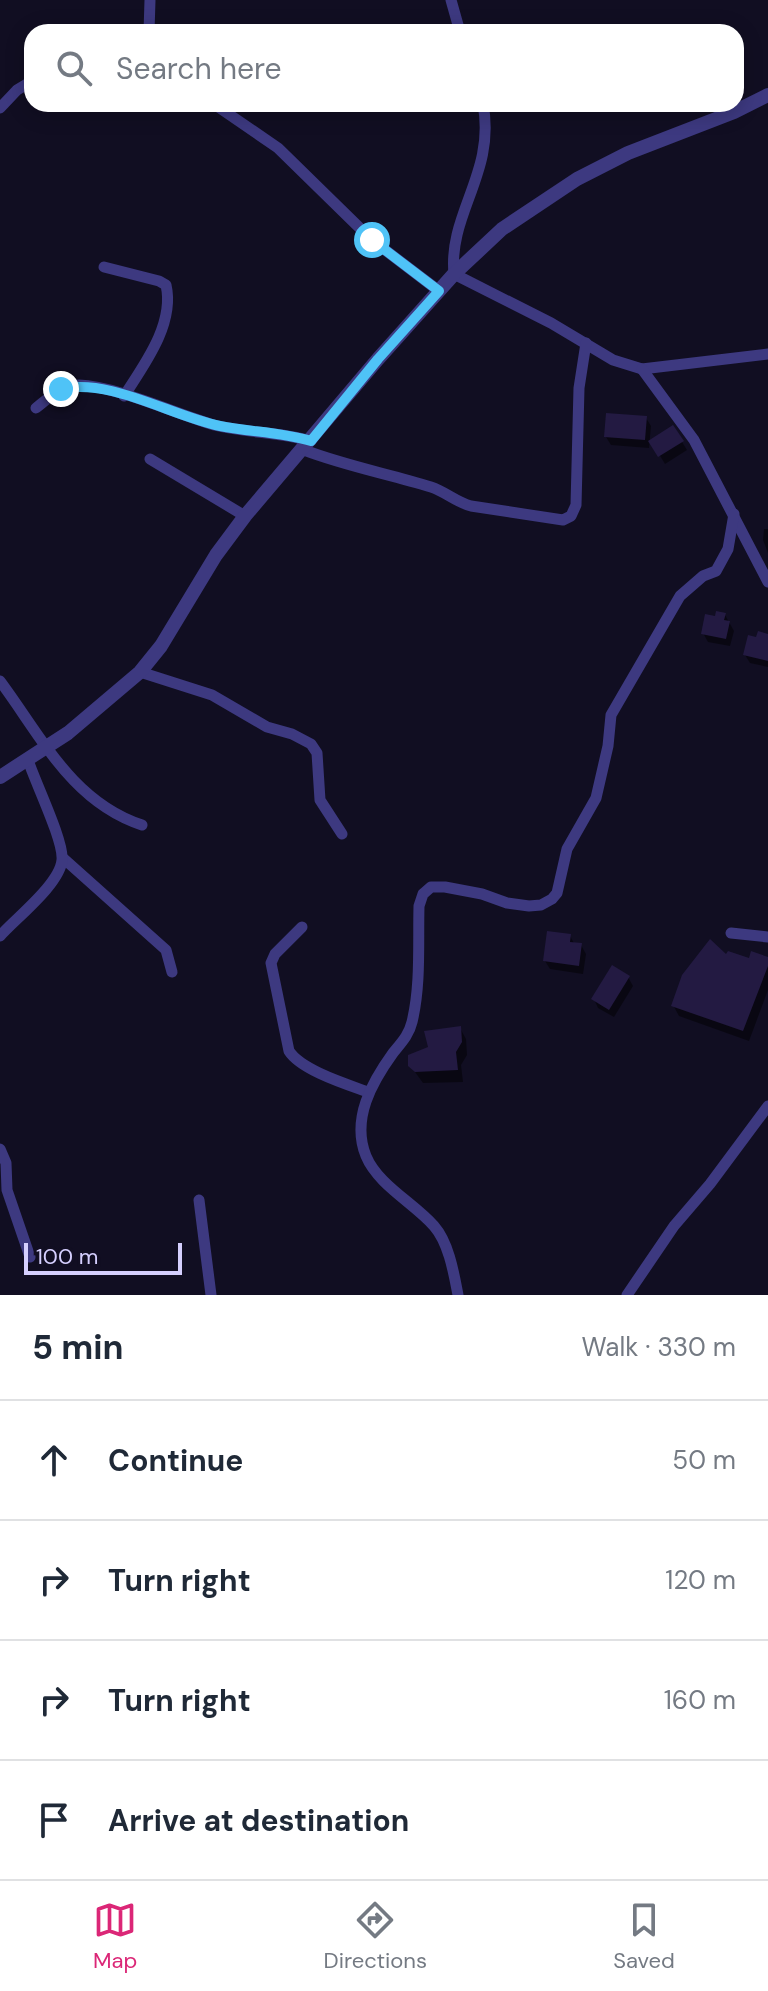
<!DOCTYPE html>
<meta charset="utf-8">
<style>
body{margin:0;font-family:"DM Sans",sans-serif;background:#f6f6f7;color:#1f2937}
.scale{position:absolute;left:24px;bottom:20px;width:158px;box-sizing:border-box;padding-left:8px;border:4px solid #d5cffe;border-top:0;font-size:22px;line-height:28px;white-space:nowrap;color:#d5cffe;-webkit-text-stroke:6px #110e22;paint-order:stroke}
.stop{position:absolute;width:24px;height:24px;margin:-18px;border:6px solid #4fc3f7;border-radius:50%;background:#fff}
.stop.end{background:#4fc3f7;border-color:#fff;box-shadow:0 2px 8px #0008}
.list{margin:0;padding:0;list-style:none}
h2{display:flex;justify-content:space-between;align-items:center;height:104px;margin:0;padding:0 32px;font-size:34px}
h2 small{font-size:26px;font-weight:400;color:#747a83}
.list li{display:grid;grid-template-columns:52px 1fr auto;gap:24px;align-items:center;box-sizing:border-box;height:120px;padding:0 32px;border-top:2px solid #e0e1e3}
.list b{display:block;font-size:30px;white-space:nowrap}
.list em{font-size:26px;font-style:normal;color:#747a83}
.icon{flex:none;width:44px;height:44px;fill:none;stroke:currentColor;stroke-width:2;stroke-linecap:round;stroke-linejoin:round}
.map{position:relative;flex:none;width:768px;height:1295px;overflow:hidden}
.search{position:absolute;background:#fff;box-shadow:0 4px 20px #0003;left:24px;right:24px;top:24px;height:88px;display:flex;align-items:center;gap:20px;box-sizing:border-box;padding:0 28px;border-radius:24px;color:#747a83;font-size:30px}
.sheet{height:584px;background:#fff}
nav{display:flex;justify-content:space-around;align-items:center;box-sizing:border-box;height:112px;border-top:2px solid #e0e1e3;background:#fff;font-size:22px;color:#747a83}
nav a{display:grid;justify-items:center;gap:4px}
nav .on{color:#db2777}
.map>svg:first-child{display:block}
.shadow{fill:#0007}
.building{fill:#231a42}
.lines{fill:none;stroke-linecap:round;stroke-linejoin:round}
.minor{stroke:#3d3980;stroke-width:11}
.tertiary{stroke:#3d3980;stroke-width:14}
.route{stroke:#4fc3f7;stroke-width:10}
</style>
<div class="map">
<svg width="768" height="1295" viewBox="0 0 768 1295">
<rect width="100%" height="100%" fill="#110e22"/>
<g class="shadow">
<path d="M646,418L651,426L649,448L611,445L606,437Z"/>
<path d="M651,441L682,442L687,450L665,464Z"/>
<path d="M764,529H768V553L763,540Z"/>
<path d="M725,615L734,631L730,646L708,642L703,633L717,618Z"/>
<path d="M768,636V667L750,663L745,655L758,640Z"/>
<path d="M570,936L575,945H581L586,954L583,974L550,969L545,961Z"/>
<path d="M727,957L750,960L768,959V990L749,1041L679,1016L673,1005Z"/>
<path d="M628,977L633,986L614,1017L598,1008L594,999Z"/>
<path d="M460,1028L466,1039L467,1055L461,1065L463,1082L423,1083L410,1065Z"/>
</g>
<g class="building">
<path d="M606,413L647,416L645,440L604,437Z"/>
<path d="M673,425L684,441L658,457L648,441Z"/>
<path d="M716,611L726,613L724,620L730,621L726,639L701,634L705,614L715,616Z"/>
<path d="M758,631L768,634V661L743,655L748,635L756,637Z"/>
<path d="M547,931L571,934L570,942L582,943L579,966L543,961Z"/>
<path d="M710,939L726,954L728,951L749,958L751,951L768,957V966L743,1031L671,1006L682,975Z"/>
<path d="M612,965L630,976L609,1010L591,999Z"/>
<path d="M461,1026L462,1042L456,1052L458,1070L415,1072L408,1066V1055L428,1047L424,1031Z"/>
</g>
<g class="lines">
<g class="minor">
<path d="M451,0L460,32"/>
<path d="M149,32L150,0"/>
<path d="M214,104L278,148L372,240L439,291"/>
<path d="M483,104C496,173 448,213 454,274L551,323L613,360L642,369L768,354"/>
<path d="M0,108L17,90L32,81"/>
<path d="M104,267L159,281L166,285C175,324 144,365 124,396"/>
<path d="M642,369L694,440L768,582"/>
<path d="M36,408C49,398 61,385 79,385C116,386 176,414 214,425C246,433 280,432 311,441"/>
<path d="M304,450C346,466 389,474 431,487C446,492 456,502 471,506L563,520L571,516L576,505L579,388L586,343"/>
<path d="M150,459L245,516"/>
<path d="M140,672L212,695L267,727L292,734L311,744L317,753L320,800L342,834"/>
<path d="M0,681C41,736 72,802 142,825"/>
<path d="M63,858L166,950L172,972"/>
<path d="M302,927L275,954L271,963L289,1051C301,1070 346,1084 368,1092"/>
<path d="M731,933L768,937"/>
<path d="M0,936C16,918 60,884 62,860C64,841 35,782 28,760"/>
<path d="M0,1149L6,1163L7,1190L30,1257"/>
<path d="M199,1200L211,1295"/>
<path d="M458,1295C454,1274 449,1243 434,1226C414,1203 378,1185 366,1156C351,1119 372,1082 393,1053C401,1043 409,1035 412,1022C421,985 418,944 419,906L423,894L431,887H445L482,894L507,903L529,906L541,905L552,899L557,893L567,849L596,798L608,746L611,715L680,596L703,576L716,571L728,549L734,514"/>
<path d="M627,1295L674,1226L710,1184L768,1106"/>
</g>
<path class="tertiary" d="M0,777L68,733L140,672L161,646L216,555L245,516L378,359L454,274L502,229L577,179L628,153L734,112L768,95"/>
</g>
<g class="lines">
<path class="route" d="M61,389C111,378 171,416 220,426C251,432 281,432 311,441L378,359L439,291L372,240"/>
</g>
</svg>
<div class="scale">100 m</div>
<div class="stop" style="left:372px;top:240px"></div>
<div class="stop end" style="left:61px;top:389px"></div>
<div class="search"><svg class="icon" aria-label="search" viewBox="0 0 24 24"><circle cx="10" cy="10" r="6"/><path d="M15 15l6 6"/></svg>Search here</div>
</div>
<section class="sheet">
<h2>5 min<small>Walk · 330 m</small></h2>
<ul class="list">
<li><svg class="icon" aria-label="ahead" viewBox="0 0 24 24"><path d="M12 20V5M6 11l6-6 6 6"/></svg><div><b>Continue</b></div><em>50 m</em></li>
<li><svg class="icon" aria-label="right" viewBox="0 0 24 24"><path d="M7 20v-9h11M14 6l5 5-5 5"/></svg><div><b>Turn right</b></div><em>120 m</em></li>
<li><svg class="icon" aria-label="right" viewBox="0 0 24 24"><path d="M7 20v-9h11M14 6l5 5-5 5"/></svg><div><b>Turn right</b></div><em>160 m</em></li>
<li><svg class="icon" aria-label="arrive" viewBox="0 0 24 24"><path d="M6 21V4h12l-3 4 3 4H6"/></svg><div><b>Arrive at destination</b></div></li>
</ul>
</section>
<nav>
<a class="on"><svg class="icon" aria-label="map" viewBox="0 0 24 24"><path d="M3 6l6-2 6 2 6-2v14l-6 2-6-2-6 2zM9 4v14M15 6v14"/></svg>Map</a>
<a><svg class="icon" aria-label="directions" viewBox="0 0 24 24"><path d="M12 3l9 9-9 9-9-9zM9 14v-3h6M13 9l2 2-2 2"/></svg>Directions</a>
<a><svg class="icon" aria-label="saved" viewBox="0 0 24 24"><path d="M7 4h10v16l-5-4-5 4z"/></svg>Saved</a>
</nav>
